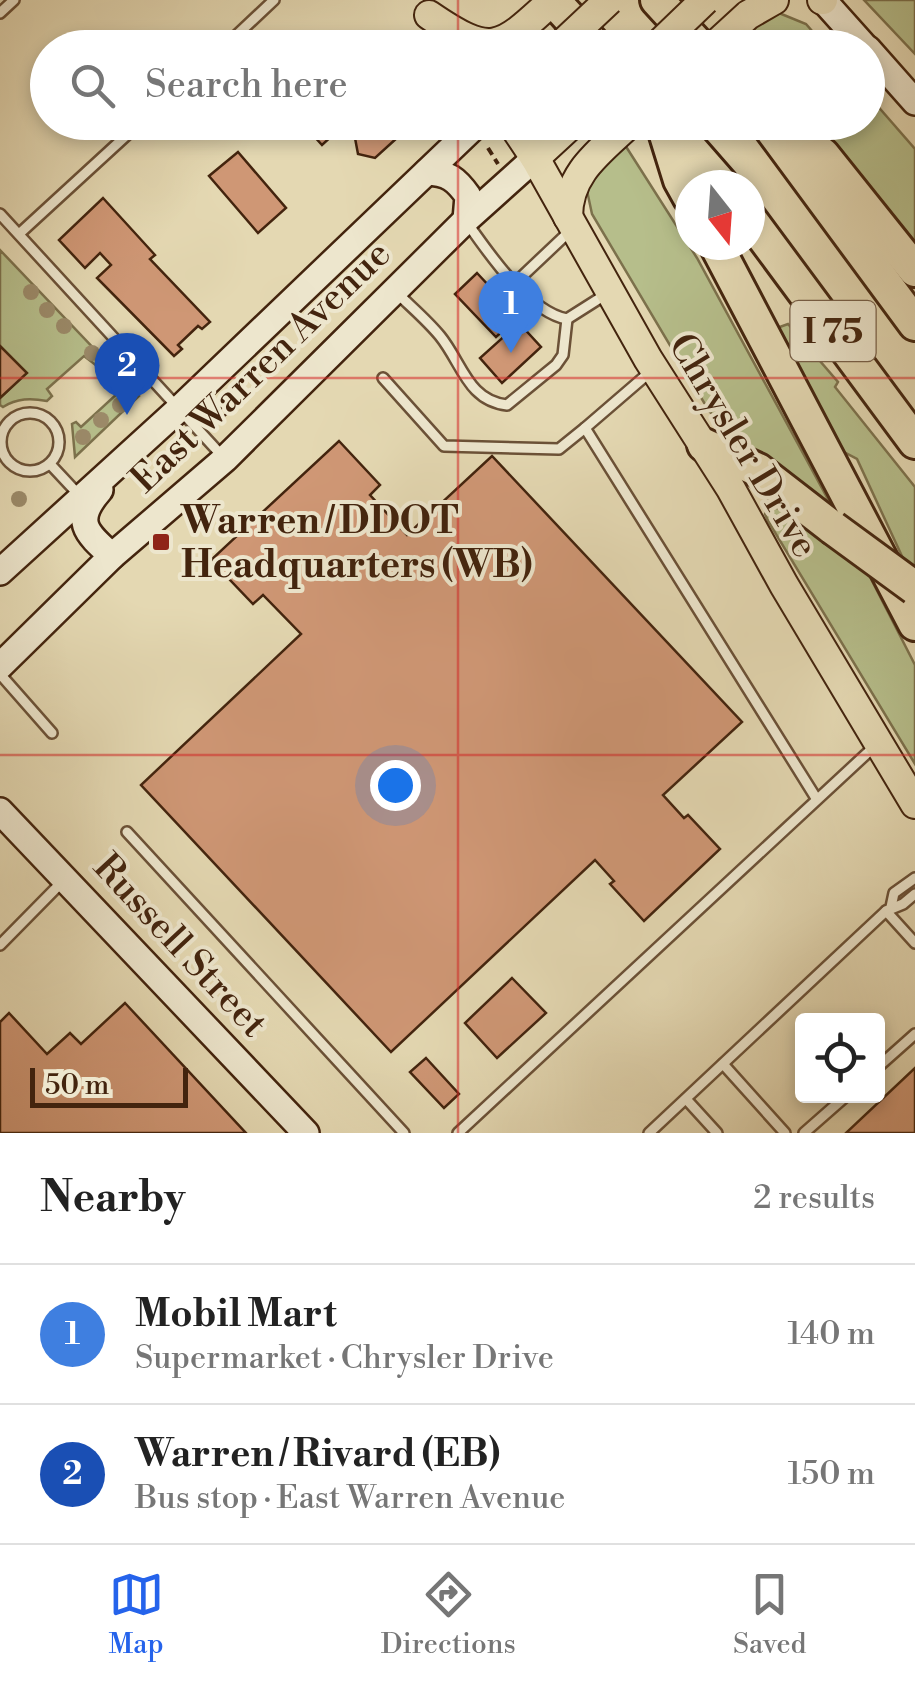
<!DOCTYPE html>
<meta charset="utf-8">
<style>
body{margin:0;font-family:"Libre Bodoni",serif;background:#f6f6f6;color:#222}
.controls{position:absolute;right:30px;bottom:30px;display:grid;overflow:hidden;border-radius:10px;box-shadow:0 5px 15px #0003}
.controls button{width:90px;height:90px;display:grid;place-items:center;padding:0;border:0;border-bottom:2px solid #e0e0e0;background:#fff;color:#222;font:50px sans-serif}
.compass{position:absolute;left:675px;top:170px;width:90px;height:90px;border-radius:50%;background:#fff;box-shadow:0 5px 15px #0003;rotate:163deg}
.scale{position:absolute;left:30px;bottom:25px;width:158px;box-sizing:border-box;padding-left:10px;border:5px solid #43240e;border-top:0;font-size:28px;line-height:35px;white-space:nowrap;color:#43240e;-webkit-text-stroke:8px #ede6cd;paint-order:stroke}
.you{position:absolute;left:395px;top:785px;width:35px;height:35px;margin:-25px;border:8px solid #fff;border-radius:50%;background:#1a73e8;box-shadow:0 0 0 15px #1a73e833}
.badge{display:grid;place-items:center;width:65px;height:65px;border-radius:50%;background:#2563eb;color:#fff;font-size:32px;font-weight:700}
.pin{position:absolute;translate:-50% -82px;filter:drop-shadow(0 2px 5px #0008)}
.pin::after{content:'';position:absolute;top:52px;width:35px;height:30px;background:inherit;clip-path:polygon(0 0,100% 0,50% 100%)}
.list{margin:0;padding:0;list-style:none}
h2{display:flex;justify-content:space-between;align-items:center;height:130px;margin:0;padding:0 40px;font-size:42px}
h2 small{font-size:32px;font-weight:400;color:#767676}
.list li{display:grid;grid-template-columns:65px 1fr auto;gap:30px;align-items:center;box-sizing:border-box;height:140px;padding:0 40px;border-top:2px solid #e0e0e0}
.list b{display:block;font-size:38px;white-space:nowrap}
.list p{margin:0;font-size:32px;white-space:nowrap;color:#767676}
.list em{font-size:32px;font-style:normal;color:#767676}
.icon{flex:none;width:55px;height:55px;fill:none;stroke:currentColor;stroke-width:2;stroke-linecap:round;stroke-linejoin:round}
.map{position:relative;flex:none;width:915px;height:1133px;overflow:hidden}
.search{position:absolute;background:#fff;box-shadow:0 5px 15px #0003;left:30px;right:30px;top:30px;height:110px;display:flex;align-items:center;gap:25px;box-sizing:border-box;padding:0 35px;border-radius:55px;color:#767676;font-size:38px}
.sheet{height:410px;background:#fff}
nav{display:flex;justify-content:space-around;align-items:center;box-sizing:border-box;height:140px;border-top:2px solid #e0e0e0;background:#fff;font-size:28px;color:#767676}
nav a{display:grid;justify-items:center;gap:5px}
nav .on{color:#2563eb}
.map>svg:first-child{display:block}
.green{fill:#b6be8b;stroke:#7c714c;stroke-width:2.5}
.building{fill:#cf9775;stroke:#43240e;stroke-width:2.5}
.lines{fill:none;stroke-linecap:round;stroke-linejoin:round}
.lane-casing{stroke:#6b5137;stroke-width:14}
.secondary-casing{stroke:#43240e;stroke-width:30}
.primary-casing{stroke:#43240e;stroke-width:32}
.highway-casing{stroke:#43240e;stroke-width:38}
.path{stroke:#43240e;stroke-width:4;stroke-dasharray:8 5;stroke-linecap:butt}
.lane{stroke:#ede6cd;stroke-width:9}
.secondary{stroke:#ede6cd;stroke-width:25}
.primary{stroke:#e4d8b2;stroke-width:28}
.highway{stroke:#e4d8b2;stroke-width:32}
.primary-bridge-casing{stroke:#43240e;stroke-width:32;stroke-linecap:butt}
.highway-bridge-casing{stroke:#43240e;stroke-width:38;stroke-linecap:butt}
.primary-bridge{stroke:#e4d8b2;stroke-width:28}
.highway-bridge{stroke:#e4d8b2;stroke-width:32}
.tree{fill:#9b8a69}
.grid{fill:none;stroke:#d62828;stroke-width:2.5;stroke-opacity:0.55}
.poi-dot{fill:#8f2418;stroke:#ede6cd;stroke-width:4}
.labels{text-anchor:middle;stroke-width:8;stroke-linejoin:round;paint-order:stroke}
.shield{fill:#ede6cd;stroke:#765e47;stroke-width:2.5}
.shield-label{font-size:35px;font-weight:bold;fill:#43240e}
.street-label{font-size:38px;fill:#43240e;stroke:#ede6cd}
.poi-label{font-size:38px;font-weight:bold;fill:#43240e;stroke:#ede6cd;text-anchor:start}
</style>
<div class="map">
<svg width="915" height="1133" viewBox="0 0 915 1133">
<rect width="100%" height="100%" fill="#e4d8b2"/>
<filter id="stains"><feTurbulence type="fractalNoise" baseFrequency=".002" numOctaves="4"/><feColorMatrix values="0 0 0 0 .2 0 0 0 0 .09 0 0 0 0 .02 0 0 0 .5 -.17"/></filter>
<radialGradient id="worn" r=".72"><stop offset=".6" stop-color="#630" stop-opacity="0"/><stop offset="1" stop-color="#630" stop-opacity=".3"/></radialGradient>
<g class="green">
<path d="M864,0H915V54Z"/>
<path d="M779,13L806,24L826,47H743L738,42L746,31Z"/>
<path d="M868,95L915,149V253L806,123L868,122Z"/>
<path d="M625,145L697,258L836,514L750,453L709,411L592,214L586,186L592,175Z"/>
<path d="M0,250L139,396L75,457L72,424L76,422L81,427L118,393L110,384V376L84,356L47,389L52,396L47,401C31,398 17,398 3,407L0,405V398L26,373L0,346Z"/>
<path d="M788,324L838,382L835,387L915,487V573L907,567L857,459L844,452L777,328Z"/>
<path d="M770,505L788,513L869,575L915,665V764L768,521L765,514Z"/>
</g>
<g class="building">
<path d="M309,122H347L322,145L305,126Z"/>
<path d="M331,122H394L398,137L375,158L358,154L355,138L344,126Z"/>
<path d="M238,152L286,208L258,233L209,176Z"/>
<path d="M103,198L155,255L150,259L210,322L202,329L198,326L178,345L182,349L174,356L97,278L111,265L100,253L85,268L59,240Z"/>
<path d="M477,273L518,317L496,337L455,294Z"/>
<path d="M519,323L541,347L502,383L480,358Z"/>
<path d="M0,346L27,373L0,398Z"/>
<path d="M339,441L380,485L370,495L407,535L492,456L742,722L663,795L684,818L688,815L720,849L644,921L610,884L614,881L595,860L391,1052L141,785L301,634L263,595L253,604L211,560Z"/>
<path d="M512,978L546,1013L497,1058L465,1023Z"/>
<path d="M125,1003L246,1133H0V1022L9,1013L47,1054L70,1033L81,1044Z"/>
<path d="M426,1058L459,1094L444,1108L410,1072Z"/>
<path d="M915,1068V1133H846Z"/>
</g>
<g class="lines">
<g class="lane-casing">
<g id="lane">
<path d="M0,13L14,0"/>
<path d="M223,48L274,0"/>
<path d="M0,214L225,459"/>
<path d="M468,224C489,254 529,312 567,319L608,293"/>
<path d="M19,234L141,122"/>
<path d="M515,283L571,230"/>
<path d="M395,291C410,306 427,320 440,336C462,363 468,401 507,405L556,365L563,355L567,319"/>
<path d="M650,372L585,428L816,798"/>
<path d="M383,378L444,446L559,449L585,428"/>
<circle cx="30" cy="442" r="29"/>
<path d="M50,464L79,495"/>
<path d="M0,674L52,733"/>
<path d="M127,832L404,1133"/>
<path d="M891,907L894,893L915,878"/>
<path d="M886,911L915,943"/>
<path d="M0,945L64,880"/>
<path d="M723,1064L785,1133"/>
<path d="M878,1067L915,1034"/>
<path d="M686,1099L717,1133"/>
<path d="M458,1133L876,745"/>
<path d="M649,1133L886,911L903,904L915,894"/>
<path d="M804,1133L846,1096"/>
</g>
</g>
<g class="secondary-casing">
<g id="secondary">
<path d="M823,0L866,48"/>
<path d="M868,49L915,102"/>
<path d="M427,172C448,173 456,179 468,196L466,220"/>
<path d="M100,490C73,521 85,532 112,556"/>
<path d="M0,572L179,409L479,122"/>
<path d="M0,666L112,556L225,459L466,220L535,158"/>
<path d="M0,811L306,1133"/>
</g>
</g>
<g class="primary-casing">
<g id="primary">
<path d="M822,0H823"/>
<path d="M429,15C492,58 499,50 553,0"/>
<path d="M712,48L748,15L774,0"/>
<path d="M511,122L535,158L648,359L731,489L784,585L915,804"/>
<path d="M535,158L574,122"/>
<path d="M568,217C568,172 601,151 631,122"/>
</g>
</g>
<g class="highway-casing">
<g id="highway">
<path d="M553,0L597,48"/>
<path d="M657,0L701,48"/>
<path d="M662,122L680,180L690,198"/>
<path d="M667,122L722,185"/>
<path d="M766,122L915,324"/>
<path d="M782,122L823,155L915,270"/>
<path d="M750,219L915,442"/>
<path d="M716,245L915,624"/>
<path d="M704,445L758,470L833,528"/>
</g>
</g>
<g class="path">
<path d="M488,148L498,164"/>
<path d="M216,404L226,416"/>
<path d="M185,444L192,451"/>
</g>
<use href="#lane" class="lane"/>
<use href="#secondary" class="secondary"/>
<use href="#primary" class="primary"/>
<use href="#highway" class="highway"/>
<g class="primary-bridge-casing">
<g id="primary-bridge">
<path d="M558,48L609,0"/>
<path d="M655,48L705,0"/>
</g>
</g>
<g class="highway-bridge-casing">
<path id="highway-bridge" d="M833,528L915,588"/>
</g>
<use href="#primary-bridge" class="primary-bridge"/>
<use href="#highway-bridge" class="highway-bridge"/>
</g>
<g class="tree">
<circle cx="31" cy="292" r="8"/>
<circle cx="47" cy="310" r="8"/>
<circle cx="64" cy="326" r="8"/>
<circle cx="92" cy="353" r="8"/>
<circle cx="120" cy="405" r="8"/>
<circle cx="101" cy="420" r="8"/>
<circle cx="83" cy="437" r="8"/>
<circle cx="19" cy="499" r="8"/>
</g>
<path class="grid" d="M458,0V48M458,122V1133M0,378H915M0,755H915"/>
<rect class="poi-dot" x="151" y="532" width="20" height="20" rx="5"/>
<g class="labels">
<rect class="shield" x="790.5" y="301" width="85" height="60" rx="8"/>
<g class="shield-label">
<text x="833" y="343">I 75</text>
</g>
<g class="street-label">
<text transform="translate(260 366) rotate(-44)" y="13">East Warren Avenue</text>
<text transform="translate(744 445) rotate(59)" y="13">Chrysler Drive</text>
<text transform="translate(181 945) rotate(47)" y="13">Russell Street</text>
</g>
<g class="poi-label">
<text x="181" y="533">Warren / DDOT<tspan x="181" dy="44">Headquarters (WB)</tspan></text>
</g>
</g>
<rect width="100%" height="100%" filter="url(#stains)"/>
<rect width="100%" height="100%" fill="url(#worn)"/>
</svg>
<div class="controls">
<button><svg class="icon" aria-label="locate" viewBox="0 0 24 24"><circle cx="12" cy="12" r="6"/><path d="M12 2v4M12 18v4M2 12h4M18 12h4"/></svg></button>
</div>
<svg class="compass" viewBox="-18 -18 36 36"><path d="M0-13l5 13h-10z" fill="#e53935"/><path d="M0 13l5-13h-10z" fill="#767676"/></svg>
<div class="scale">50 m</div>
<div class="you"></div>
<div class="pin badge" style="left:511px;top:353px;background:#3f7fe0">1</div>
<div class="pin badge" style="left:127px;top:415px;background:#1a4fb4">2</div>
<div class="search"><svg class="icon" aria-label="search" viewBox="0 0 24 24"><circle cx="10" cy="10" r="6"/><path d="M15 15l6 6"/></svg>Search here</div>
</div>
<section class="sheet">
<h2>Nearby<small>2 results</small></h2>
<ul class="list">
<li><span class="badge" style="background:#3f7fe0">1</span><div><b>Mobil Mart</b><p>Supermarket · Chrysler Drive</p></div><em>140 m</em></li>
<li><span class="badge" style="background:#1a4fb4">2</span><div><b>Warren / Rivard (EB)</b><p>Bus stop · East Warren Avenue</p></div><em>150 m</em></li>
</ul>
</section>
<nav>
<a class="on"><svg class="icon" aria-label="map" viewBox="0 0 24 24"><path d="M3 6l6-2 6 2 6-2v14l-6 2-6-2-6 2zM9 4v14M15 6v14"/></svg>Map</a>
<a><svg class="icon" aria-label="directions" viewBox="0 0 24 24"><path d="M12 3l9 9-9 9-9-9zM9 14v-3h6M13 9l2 2-2 2"/></svg>Directions</a>
<a><svg class="icon" aria-label="saved" viewBox="0 0 24 24"><path d="M7 4h10v16l-5-4-5 4z"/></svg>Saved</a>
</nav>
